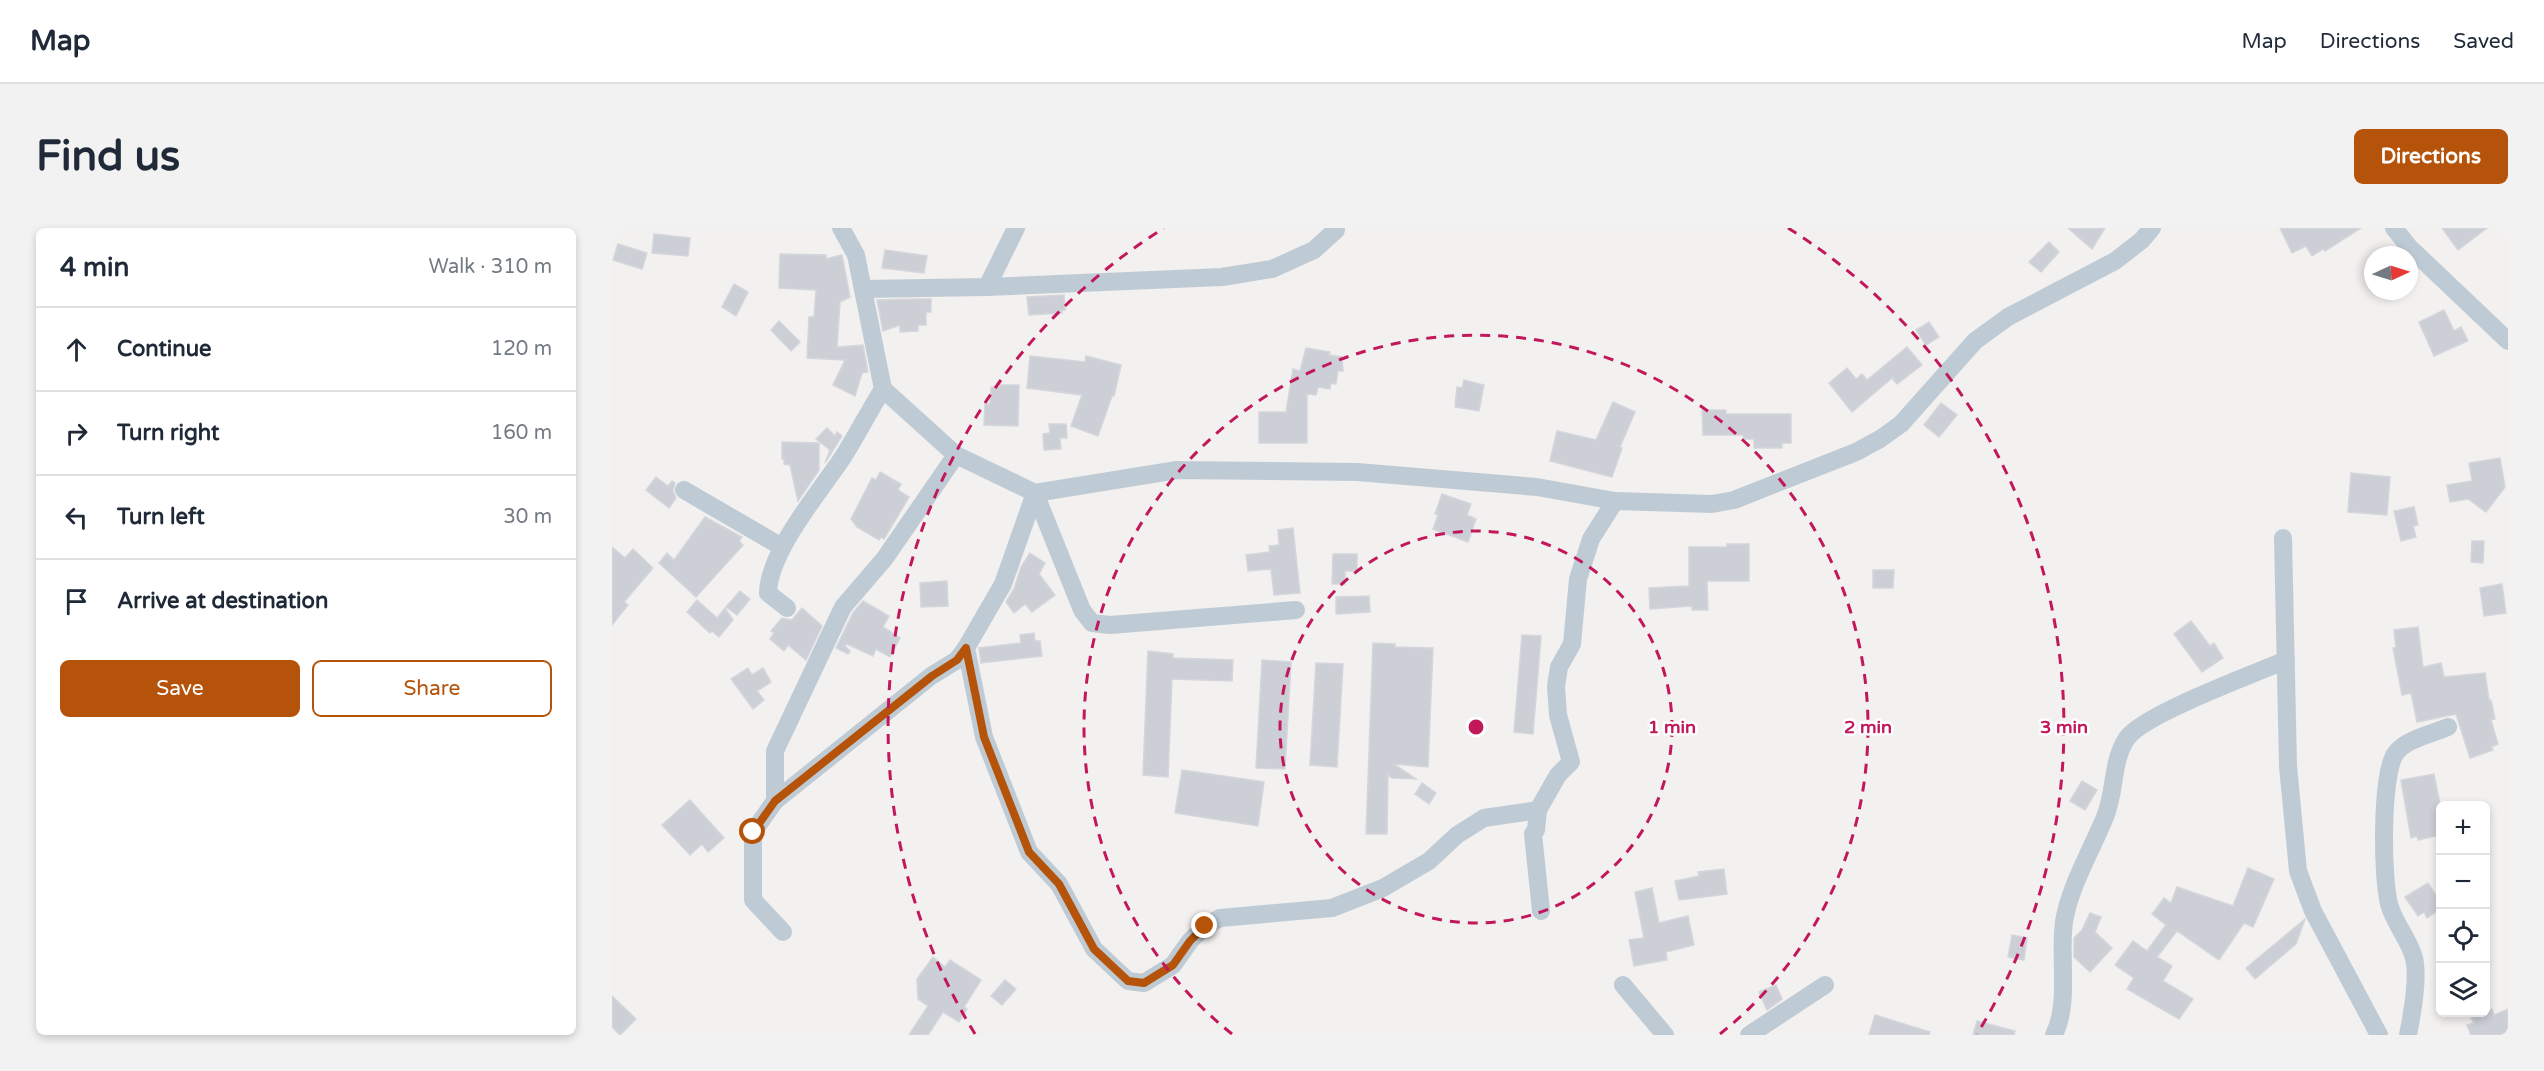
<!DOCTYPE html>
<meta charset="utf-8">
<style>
body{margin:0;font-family:"Varela Round",sans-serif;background:#f2f2f3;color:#1f2937}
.controls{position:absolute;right:18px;bottom:18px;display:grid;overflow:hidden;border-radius:9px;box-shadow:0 3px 9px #0003}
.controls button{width:54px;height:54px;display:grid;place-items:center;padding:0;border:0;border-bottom:2px solid #e0e1e3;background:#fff;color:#1f2937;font:30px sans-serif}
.compass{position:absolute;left:1752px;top:18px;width:54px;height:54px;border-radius:50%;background:#fff;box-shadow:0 3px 9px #0003;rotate:86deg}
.stop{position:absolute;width:18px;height:18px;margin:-14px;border:4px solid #b45309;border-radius:50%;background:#fff}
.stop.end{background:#b45309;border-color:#fff;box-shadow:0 2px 6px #0008}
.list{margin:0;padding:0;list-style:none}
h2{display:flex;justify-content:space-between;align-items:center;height:78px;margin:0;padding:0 24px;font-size:26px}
h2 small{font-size:20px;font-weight:400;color:#747a83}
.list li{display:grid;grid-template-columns:39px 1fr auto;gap:18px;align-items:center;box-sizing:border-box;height:84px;padding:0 24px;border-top:2px solid #e0e1e3}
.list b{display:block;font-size:22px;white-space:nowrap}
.list em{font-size:20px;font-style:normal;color:#747a83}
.actions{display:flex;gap:12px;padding:18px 24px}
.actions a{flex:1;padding:14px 0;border:2px solid #b45309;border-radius:9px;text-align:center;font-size:21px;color:#b45309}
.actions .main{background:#b45309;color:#fff}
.icon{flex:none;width:33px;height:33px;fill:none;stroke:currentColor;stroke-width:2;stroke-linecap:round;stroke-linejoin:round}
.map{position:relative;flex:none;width:1896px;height:807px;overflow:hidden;border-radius:9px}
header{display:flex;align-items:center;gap:36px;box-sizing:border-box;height:84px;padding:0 30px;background:#fff;border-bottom:2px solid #e0e1e3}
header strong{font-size:28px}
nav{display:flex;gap:33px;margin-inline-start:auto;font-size:21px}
.intro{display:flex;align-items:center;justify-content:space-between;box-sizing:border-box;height:144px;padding:0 36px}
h1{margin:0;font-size:42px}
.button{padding:15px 27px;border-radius:9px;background:#b45309;color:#fff;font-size:21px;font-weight:700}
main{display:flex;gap:36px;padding:0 36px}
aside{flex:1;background:#fff;border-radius:9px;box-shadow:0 3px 9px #0003}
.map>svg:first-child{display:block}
.building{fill:#cccfd6;stroke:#d4d6dc;stroke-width:1.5}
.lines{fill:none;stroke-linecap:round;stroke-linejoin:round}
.minor{stroke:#bfcbd4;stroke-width:18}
.route{stroke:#b45309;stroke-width:8}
.ring{fill:none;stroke:#c2185b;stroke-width:3;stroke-dasharray:10 8}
.centre{fill:#c2185b;stroke:#fff;stroke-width:3}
.ring-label{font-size:18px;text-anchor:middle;font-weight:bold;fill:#c2185b;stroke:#fff;stroke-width:5;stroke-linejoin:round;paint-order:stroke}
</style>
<header>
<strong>Map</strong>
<nav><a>Map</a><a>Directions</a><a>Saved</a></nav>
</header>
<div class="intro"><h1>Find us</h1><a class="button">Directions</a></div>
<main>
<aside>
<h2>4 min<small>Walk · 310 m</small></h2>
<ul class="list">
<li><svg class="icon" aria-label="ahead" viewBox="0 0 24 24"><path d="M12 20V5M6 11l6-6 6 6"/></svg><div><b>Continue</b></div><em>120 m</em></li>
<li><svg class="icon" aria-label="right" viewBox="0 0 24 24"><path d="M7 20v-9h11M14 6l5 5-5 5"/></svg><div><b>Turn right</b></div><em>160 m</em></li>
<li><svg class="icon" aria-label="left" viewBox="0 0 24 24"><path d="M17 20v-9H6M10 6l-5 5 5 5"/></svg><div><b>Turn left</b></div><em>30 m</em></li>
<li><svg class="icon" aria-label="arrive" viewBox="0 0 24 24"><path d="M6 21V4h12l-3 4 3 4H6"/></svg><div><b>Arrive at destination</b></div></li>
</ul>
<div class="actions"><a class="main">Save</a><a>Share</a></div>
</aside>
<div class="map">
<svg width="1896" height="807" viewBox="0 0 1896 807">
<rect width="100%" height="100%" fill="#f3f0f0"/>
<g class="building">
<path d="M1456,0H1493L1480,21Z"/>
<path d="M1668,0H1749L1713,23L1711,21L1700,28L1694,18L1680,25Z"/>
<path d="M1830,0H1875L1846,22Z"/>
<path d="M42,6L78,10L76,28L40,25Z"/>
<path d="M1437,14L1447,24L1429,44L1417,34Z"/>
<path d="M6,16L35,25L30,41L1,32Z"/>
<path d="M273,22L315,28L312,45L270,40Z"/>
<path d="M168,26L214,27V31L230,27L238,69L228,74L225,119L251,117L256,144L250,145L243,168L221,157L233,132L195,130L197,89H202L204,62L167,60Z"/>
<path d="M122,56L136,64L124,88L110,79Z"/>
<path d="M452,67L453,82H450V85L417,87L415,69Z"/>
<path d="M305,71H319V84H314V97H306V103L288,104V97L271,103L265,72Z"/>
<path d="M1832,82L1842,103L1849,99L1856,113L1822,128L1807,94Z"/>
<path d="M167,93L188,114L179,123L159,102Z"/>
<path d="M1317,94L1327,109L1314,117L1304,102Z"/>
<path d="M1295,119L1310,137L1285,156L1280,150L1240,184L1217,155L1235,140L1244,151L1250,146L1255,152Z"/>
<path d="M694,120L718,124L717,127L730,129L731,143H726L724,156L719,155L718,161L706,159L704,167L695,166V215H647V184H674L681,141L688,143Z"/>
<path d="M418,128L473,134L474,128L509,137L502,168H500L486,208L459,198L470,167L415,160Z"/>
<path d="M852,152L872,157L867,183L843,179L845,159L850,160Z"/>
<path d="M388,157H407L406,198L372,197L373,176H378L379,159H388Z"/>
<path d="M1001,174L1023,184L1008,219L1010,220L1000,249L938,233L945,203L984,212Z"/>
<path d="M1329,175L1345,187L1327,209L1312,197Z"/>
<path d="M1090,182H1114V186H1179V215H1170V220H1142V211H1132L1131,207H1091Z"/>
<path d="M437,196H454L455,210H448L449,221L432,222L431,206L438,205Z"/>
<path d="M215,200L223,208L225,204L230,208L213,235L218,222L204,211Z"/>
<path d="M170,214L207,215V242L186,273L178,237L172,236V231H170Z"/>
<path d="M1888,230L1893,259L1874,284L1856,271L1838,274L1835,257L1860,253L1857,235Z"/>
<path d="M268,244L289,256L286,262L297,269L272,311L269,309L267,312L245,299L239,291L260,250L264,252Z"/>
<path d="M1739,245L1778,249L1775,287L1736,284Z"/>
<path d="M44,249L56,258L60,253L63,255L61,263L64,270L57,280L34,262Z"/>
<path d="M830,266L859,276L855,287L864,291L856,314L821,301L826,287L823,286Z"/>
<path d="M1802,279L1806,297L1801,298L1804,309L1789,313L1782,283Z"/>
<path d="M93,289L130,309L127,313L131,317L84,369L47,335L55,325L62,332Z"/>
<path d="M681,300L688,365L662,367L659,341L636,343L634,327L658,324L657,318L667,317L666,302Z"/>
<path d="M1860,313H1872L1871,335L1859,334Z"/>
<path d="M1115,316H1137V353H1095L1096,382H1080V378L1038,381L1037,360L1077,358V319H1115Z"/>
<path d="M0,319L13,330L21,321L41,340L12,374L16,377L0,397Z"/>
<path d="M418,325L433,335L427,346L443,367L420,384L413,376L402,385L394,374L402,361L409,339Z"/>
<path d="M721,326H745V343H733V356H720Z"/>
<path d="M1261,342H1282L1281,360H1261Z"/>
<path d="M335,353L336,378L309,379L308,355Z"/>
<path d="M1890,356L1894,385L1872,388L1868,360Z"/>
<path d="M128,363L138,371L125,387L114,379Z"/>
<path d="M757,368L758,384L724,386V369Z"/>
<path d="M85,372L105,390L113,380L121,392L107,409L100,403L98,405L75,384Z"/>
<path d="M251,373L277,388L271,399L288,410L278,429L264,421L261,428L235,416L233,418L238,423L236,426L224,420L241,385Z"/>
<path d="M190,380L210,398L194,432L176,417L172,423L158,411L162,405L159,403L170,390L180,392Z"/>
<path d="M1579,393L1598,418L1602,415L1611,430L1590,444L1562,406Z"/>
<path d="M1806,399L1811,439L1829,435L1832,449L1873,445L1877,472H1879L1883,491L1879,492L1886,516L1879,519L1881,522L1858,530L1844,486L1805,494L1799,465L1790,467L1781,420H1784L1782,402Z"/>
<path d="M422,405L423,413H428L430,428L369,435L367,420L409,415L408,407Z"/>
<path d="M910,407L929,408L921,506L902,504Z"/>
<path d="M761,415L783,416V419L821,420L816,539L782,536L804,551L780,550L776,547L775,606H754Z"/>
<path d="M536,423L561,426V430L621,432L620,453L560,451L556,549L531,547Z"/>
<path d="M650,432L679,434L673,541L644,540Z"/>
<path d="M704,435L731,436L725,539L698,537Z"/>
<path d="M136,440L140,447L151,440L159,454L145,463L152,472L141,481L119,451Z"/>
<path d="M570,542L652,554L646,598L563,585Z"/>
<path d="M1822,546L1828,576V607L1806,612L1805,608L1799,610L1789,552Z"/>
<path d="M1470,553L1485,562L1473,582L1458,573Z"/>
<path d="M810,555L824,565L817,576L803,566Z"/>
<path d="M78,572L112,610L96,624L90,616L78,627L50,597Z"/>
<path d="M1636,640L1662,651L1641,699L1632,695L1607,732L1565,703L1545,729L1560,738L1551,753L1581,771L1567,791L1515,761L1522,750L1503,737L1521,713L1535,723L1554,697L1540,686L1552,670L1559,675L1565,659L1621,678Z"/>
<path d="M1112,641L1115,666L1067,672L1063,653L1087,648L1086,644Z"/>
<path d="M1816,655L1828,674V681L1815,690L1812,684L1806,688L1793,669Z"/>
<path d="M1040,660L1047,695L1076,688L1082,717L1054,724L1055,732L1022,738L1017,712L1032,710L1023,664Z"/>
<path d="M1478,685L1489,689L1483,704L1500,720L1478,744L1462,729V710L1470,702Z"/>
<path d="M1693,691L1684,716L1643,751L1634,740Z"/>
<path d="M1400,707L1415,710L1412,732L1396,729Z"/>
<path d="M321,729L333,739L338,732L369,752L352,779L355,781L347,794L331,784L316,807H297L316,778L306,771L305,751Z"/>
<path d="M393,752L404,761L390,777L379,768Z"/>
<path d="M1164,757L1170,771L1155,782L1147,764Z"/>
<path d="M0,768L24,791L8,807L0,799Z"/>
<path d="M1880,781L1882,787L1896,781V807H1859L1855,797L1862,795L1859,790Z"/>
<path d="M1263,787L1318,804L1317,807H1257Z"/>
<path d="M1365,793L1403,803L1402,807H1361Z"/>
</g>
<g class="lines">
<g class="minor">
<path d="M229,0L244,27L271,161L344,227L423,265L565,242L745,244L925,259L1003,273L1100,276L1122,272L1244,224L1268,211L1289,196L1363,113L1396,89L1503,33L1530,12L1540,0"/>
<path d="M1782,0L1797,19L1896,113"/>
<path d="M375,59L404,0"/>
<path d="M251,61L375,59L610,49L660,41L702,22L724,2"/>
<path d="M72,262L170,319"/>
<path d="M423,265L391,356L354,420L372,509L417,624L447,656L482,721L516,753L532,755L561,737L578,713L593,698L608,690L720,680L771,660L817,633L845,607L872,590L926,582"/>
<path d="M423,265L470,382L480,395L498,397L684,382"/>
<path d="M1671,310L1676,538L1686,643L1701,683L1767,807"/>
<path d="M175,380L156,365C157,323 207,265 231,229C245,207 257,183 271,161"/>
<path d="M163,573V523L231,379L273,330L344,227"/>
<path d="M929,683L921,606L924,602L926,582L946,547L959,534L946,487L944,458L947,439L960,416L966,351L979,311L1003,273"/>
<path d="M171,704L141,672V604L163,573L319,448L345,432L354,420"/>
<path d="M1011,757L1053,807"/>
<path d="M1137,807L1213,757"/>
<path d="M1442,807C1458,774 1447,730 1452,694C1457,660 1480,621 1493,589C1504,563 1499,534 1515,510C1532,486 1642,446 1674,432"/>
<path d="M1796,807C1800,787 1807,750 1802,730C1797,711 1782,695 1777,676C1770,648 1769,549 1783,526C1793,511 1820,506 1836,499"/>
</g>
</g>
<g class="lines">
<path class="route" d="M141,604L163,573L320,448L345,432L354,420L372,509L417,624L447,656L482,721L516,753L532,755L561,737L578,713L593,698"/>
</g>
<g class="ring">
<circle cx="864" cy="499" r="196"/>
<path d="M620 806A392 392 0 1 1 1108 806"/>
<path d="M363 806A588 588 0 0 1 552 0M1176 0A588 588 0 0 1 1365 806"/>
</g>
<circle cx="864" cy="499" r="9" class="centre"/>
<g class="ring-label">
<text x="1060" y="505">1 min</text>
<text x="1256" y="505">2 min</text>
<text x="1452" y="505">3 min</text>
</g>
</svg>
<div class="controls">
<button>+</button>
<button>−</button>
<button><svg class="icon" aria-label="locate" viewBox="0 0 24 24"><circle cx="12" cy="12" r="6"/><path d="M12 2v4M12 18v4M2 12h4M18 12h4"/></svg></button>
<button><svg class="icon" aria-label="layers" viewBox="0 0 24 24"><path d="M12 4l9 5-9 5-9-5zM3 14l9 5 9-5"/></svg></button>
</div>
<svg class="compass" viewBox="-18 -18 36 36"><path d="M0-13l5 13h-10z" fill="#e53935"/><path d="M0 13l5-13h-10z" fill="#747a83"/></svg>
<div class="stop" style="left:141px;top:604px"></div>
<div class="stop end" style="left:593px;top:698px"></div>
</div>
</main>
